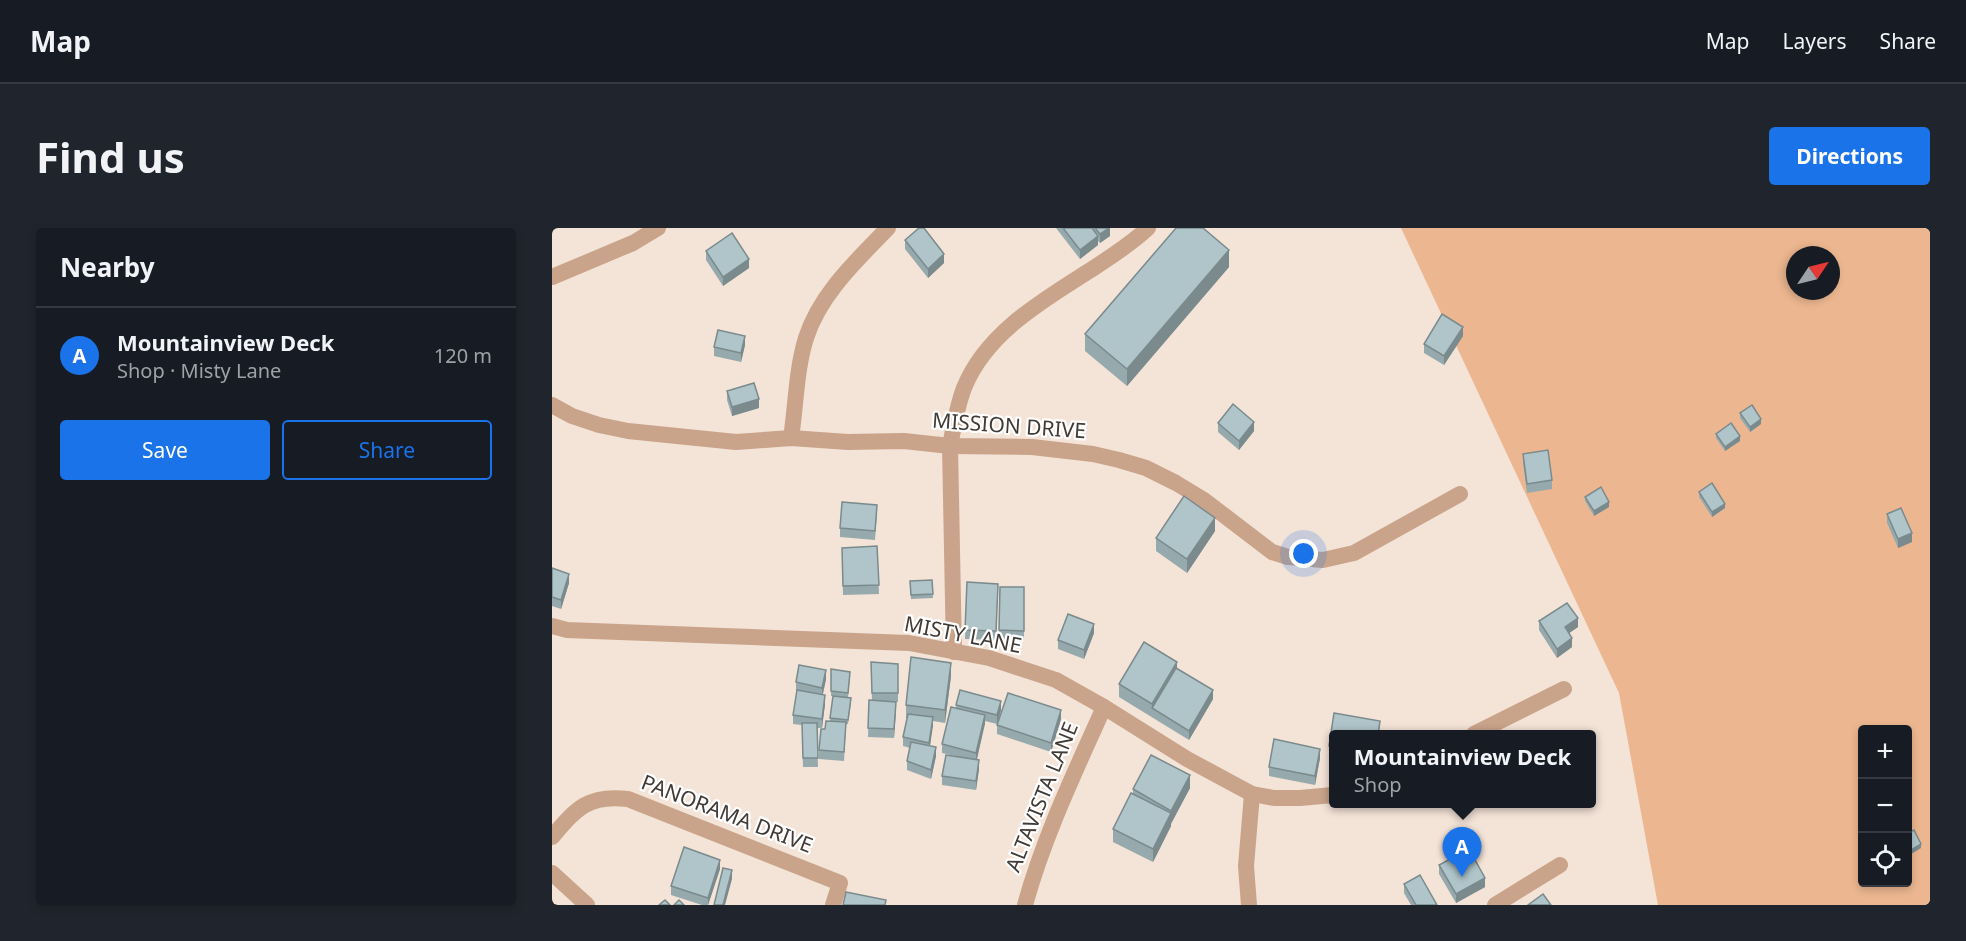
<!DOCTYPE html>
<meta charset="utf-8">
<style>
body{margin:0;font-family:"Noto Sans",sans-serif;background:#20242c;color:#f1f3f6}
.controls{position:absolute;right:18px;bottom:18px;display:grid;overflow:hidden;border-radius:6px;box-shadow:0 3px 9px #0003}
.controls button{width:54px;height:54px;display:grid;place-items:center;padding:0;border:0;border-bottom:2px solid #363941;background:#171b24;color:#f1f3f6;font:30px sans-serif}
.compass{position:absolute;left:1234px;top:18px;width:54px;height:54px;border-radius:50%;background:#171b24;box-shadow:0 3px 9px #0003;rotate:55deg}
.you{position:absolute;left:752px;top:326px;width:21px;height:21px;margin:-15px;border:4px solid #fff;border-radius:50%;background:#1a73e8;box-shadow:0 0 0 9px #1a73e833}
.badge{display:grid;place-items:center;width:39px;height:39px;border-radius:50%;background:#1a73e8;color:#fff;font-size:20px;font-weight:700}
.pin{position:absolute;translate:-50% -50px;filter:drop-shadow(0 2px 3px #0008)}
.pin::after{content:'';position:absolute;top:32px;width:21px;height:18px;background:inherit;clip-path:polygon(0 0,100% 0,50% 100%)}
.popup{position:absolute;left:777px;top:502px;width:267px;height:78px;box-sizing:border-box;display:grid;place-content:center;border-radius:6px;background:#171b24;filter:drop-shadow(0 2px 4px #0005);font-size:20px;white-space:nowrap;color:#9ea1a6}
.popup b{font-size:22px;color:#f1f3f6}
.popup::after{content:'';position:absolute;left:50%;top:100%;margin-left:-12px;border:12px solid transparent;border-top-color:#171b24}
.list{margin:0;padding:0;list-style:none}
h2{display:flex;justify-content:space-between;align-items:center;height:78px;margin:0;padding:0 24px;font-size:26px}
h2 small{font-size:20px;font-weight:400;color:#9ea1a6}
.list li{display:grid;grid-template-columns:39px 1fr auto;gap:18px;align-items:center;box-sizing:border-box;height:96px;padding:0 24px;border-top:2px solid #363941}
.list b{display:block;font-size:22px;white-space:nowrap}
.list p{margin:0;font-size:20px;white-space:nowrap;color:#9ea1a6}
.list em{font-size:20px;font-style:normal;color:#9ea1a6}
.actions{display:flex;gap:12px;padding:18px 24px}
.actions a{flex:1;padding:14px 0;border:2px solid #1a73e8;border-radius:6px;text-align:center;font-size:21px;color:#1a73e8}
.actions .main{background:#1a73e8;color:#fff}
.icon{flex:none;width:33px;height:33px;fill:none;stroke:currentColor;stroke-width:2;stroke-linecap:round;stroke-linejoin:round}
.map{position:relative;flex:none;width:1378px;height:677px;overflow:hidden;border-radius:6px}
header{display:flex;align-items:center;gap:36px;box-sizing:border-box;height:84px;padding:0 30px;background:#171b24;border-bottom:2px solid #363941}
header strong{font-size:28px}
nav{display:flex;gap:33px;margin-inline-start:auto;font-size:21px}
.intro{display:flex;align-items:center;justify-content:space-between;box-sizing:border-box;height:144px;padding:0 36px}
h1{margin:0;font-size:42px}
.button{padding:15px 27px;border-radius:6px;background:#1a73e8;color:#fff;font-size:21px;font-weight:700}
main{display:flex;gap:36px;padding:0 36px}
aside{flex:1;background:#171b24;border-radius:6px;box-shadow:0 3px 9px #0003}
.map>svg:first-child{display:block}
.green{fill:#ecb790;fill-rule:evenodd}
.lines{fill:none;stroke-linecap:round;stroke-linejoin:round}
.minor{stroke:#c9a48a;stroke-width:16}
.wall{fill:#96a9ad}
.shaded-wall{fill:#7a8a8d}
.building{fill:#afc5c9;stroke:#7a8a8d;stroke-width:1.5}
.labels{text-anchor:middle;stroke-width:4.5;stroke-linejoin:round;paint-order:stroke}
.street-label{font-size:21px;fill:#413a35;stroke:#fff}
</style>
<header>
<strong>Map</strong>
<nav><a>Map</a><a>Layers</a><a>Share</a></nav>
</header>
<div class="intro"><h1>Find us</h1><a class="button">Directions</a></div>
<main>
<aside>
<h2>Nearby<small></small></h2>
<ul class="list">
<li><span class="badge">A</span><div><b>Mountainview Deck</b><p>Shop · Misty Lane</p></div><em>120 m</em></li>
</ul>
<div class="actions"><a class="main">Save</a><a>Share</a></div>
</aside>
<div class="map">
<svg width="1378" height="677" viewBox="0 0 1378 677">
<rect width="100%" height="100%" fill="#f4e3d7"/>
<path class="green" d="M849,0H1378V677H1106L1067,465ZM1243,27H1279V63H1243ZM1310,502H1356V654H1310Z"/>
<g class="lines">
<g class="minor">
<path d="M0,49L81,15L106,0"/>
<path d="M0,177L20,188L47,197L76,203L184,214L239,210L296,214L352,213L398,218L480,219L541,226L567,232L594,240L624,255L652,272L720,324L736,329L771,332L802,325L908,266"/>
<path d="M239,210C244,178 244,142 254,110C268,66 305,32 336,0"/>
<path d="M0,398L15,402L357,415L437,430L504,452L552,479L635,531L700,566L722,570H748L781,567"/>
<path d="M402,424L398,218C402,198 405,178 412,160C434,105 490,73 537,43C557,30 578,17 596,0"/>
<path d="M922,506L1012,461"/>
<path d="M0,609C24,581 36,566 76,571L288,655L281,677"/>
<path d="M0,645L35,677"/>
<path d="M473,677C492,608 523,544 552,479"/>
<path d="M697,677L694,638L700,566"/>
<path d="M943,677L1008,637"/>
</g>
</g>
<g class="wall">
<path d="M504,0H558V8L548,15L546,13V17L528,31Z"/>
<path d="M353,12L392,35L376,50L353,21Z"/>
<path d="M154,23L197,40L171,58L154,32Z"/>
<path d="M677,39L575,158L533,123V106Z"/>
<path d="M911,108L892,137L872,125V116Z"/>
<path d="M193,117L189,134L162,128V119Z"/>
<path d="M175,163L207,180L180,188L175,172Z"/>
<path d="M1188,185L1209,196L1198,204L1188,190Z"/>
<path d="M666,195L702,203L687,222L666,204Z"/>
<path d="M1164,206L1188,213L1173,223L1164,210Z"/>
<path d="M971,226L1000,252V261L975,265L971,235Z"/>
<path d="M1147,264L1173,280L1160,289L1147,269Z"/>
<path d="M1033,269L1057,279L1042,288L1033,273Z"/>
<path d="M325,286L323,312L288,309V300Z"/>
<path d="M1335,286L1360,314L1346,320L1335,295Z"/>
<path d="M663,303L635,345L604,323V310Z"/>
<path d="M325,318L327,366L291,367L290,320Z"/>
<path d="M0,340L17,355L9,381L0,378Z"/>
<path d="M380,352L381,370L359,371L358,353Z"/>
<path d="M415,354L446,356L444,412L413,411Z"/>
<path d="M448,359H472V412L447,411Z"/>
<path d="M987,393L1026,399L1017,405L1020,419L1005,430L987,402Z"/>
<path d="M542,405L532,431L506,421V412Z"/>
<path d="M319,434L346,436V474H344L342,510L316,509L317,472L320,473Z"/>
<path d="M279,441L298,448L296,470L299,475L296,496H294L292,533L267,531V522L273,501L278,493L281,468H279Z"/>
<path d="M625,441L661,471L637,512L567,469V456Z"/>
<path d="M399,448L393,495L381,493L378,518L384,528L379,551L355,542V533L358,520L351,518V509L355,490H354V477Z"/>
<path d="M274,451L271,466L273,476L270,500H265L266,539H251L250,497L241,496V487L245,464L244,463V454Z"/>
<path d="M404,477L449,482L445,496L433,493L425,532L427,541L424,562L390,557V548L403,528L390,525V516L404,480Z"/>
<path d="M782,485L828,493L827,507H781V528L777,527V518Z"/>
<path d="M509,491L499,524L445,506V497Z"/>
<path d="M768,530L763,557L717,548V539Z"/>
<path d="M638,560L619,595V598L601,634L561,614V601L581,566V561Z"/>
<path d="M887,637L933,659L904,675L887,646Z"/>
<path d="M168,641L156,677H150L119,667V658Z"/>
<path d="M852,656L885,677H859L852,665Z"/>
</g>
<g class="shaded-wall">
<path d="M557,0H558V8L548,15V6Z"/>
<path d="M546,8V17L528,31V22Z"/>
<path d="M677,22V39L575,158V141Z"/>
<path d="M392,26V35L376,50V41Z"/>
<path d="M197,31V40L171,58V49Z"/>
<path d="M911,99V108L892,137V128Z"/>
<path d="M193,108V117L189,134V125Z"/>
<path d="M207,171V180L180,188V179Z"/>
<path d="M1209,191V196L1198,204V199Z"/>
<path d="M702,194V203L687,222V213Z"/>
<path d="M1188,208V213L1173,223V219Z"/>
<path d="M1057,274V279L1042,288V283Z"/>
<path d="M1173,276V280L1160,289V284Z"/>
<path d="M663,290V303L635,345V331Z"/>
<path d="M1360,305V314L1346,320V311Z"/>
<path d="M17,346V355L9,381V372Z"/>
<path d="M1026,390V399L1013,408V399Z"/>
<path d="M542,396V405L532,431V422Z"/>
<path d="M1020,410V419L1005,430V421Z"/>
<path d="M625,434V447L600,480V489V476Z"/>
<path d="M399,435V448L393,495V482Z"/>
<path d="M274,442V451L270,469V460Z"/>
<path d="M661,462V471L637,512V503Z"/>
<path d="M273,467V476L270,500V491Z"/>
<path d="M449,473V482L445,496V487Z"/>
<path d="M344,474V483L342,510V501Z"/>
<path d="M509,482V491L499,524V515Z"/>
<path d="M433,487V496L424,534V525Z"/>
<path d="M381,489V498L377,524V515Z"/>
<path d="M384,519V528L379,551V542Z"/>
<path d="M768,521V530L763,557V548Z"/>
<path d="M427,532V541L424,562V553Z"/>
<path d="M638,547V560L619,596V583Z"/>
<path d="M619,585V598L601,634V621Z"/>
<path d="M1369,616V620L1356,628V624Z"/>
<path d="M168,632V641L156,677V670Z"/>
<path d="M180,642V651L173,677H171Z"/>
<path d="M933,650V659L904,675V666Z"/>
</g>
<g class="building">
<path d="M367,0H372L392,26L376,41L353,12Z"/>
<path d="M511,0H540L546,8L528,22Z"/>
<path d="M543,0H557L548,6Z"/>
<path d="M624,0H651L677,22L575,141L533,106Z"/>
<path d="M180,5L197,31L171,49L154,23Z"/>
<path d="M890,86L911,99L892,128L872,116Z"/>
<path d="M166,102L193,108L189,125L162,119Z"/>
<path d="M202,155L207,171L180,179L175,163Z"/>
<path d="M681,176L702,194L687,213L666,195Z"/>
<path d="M1200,177L1209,191L1198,199L1188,185Z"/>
<path d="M1179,195L1188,208L1173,219L1164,206Z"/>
<path d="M996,222L1000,252L975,256L971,226Z"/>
<path d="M1160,255L1173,276L1160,284L1147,264Z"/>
<path d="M1049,259L1057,274L1042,283L1033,269Z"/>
<path d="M632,268L663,290L635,331L604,310Z"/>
<path d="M290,274L325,277L323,303L288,300Z"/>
<path d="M1349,280L1360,305L1346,311L1335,286Z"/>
<path d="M325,318L327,357L291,358L290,320Z"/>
<path d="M0,340L17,346L9,372L0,369Z"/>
<path d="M380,352L381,366L359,367L358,353Z"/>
<path d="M415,354L446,356L444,403L413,402Z"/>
<path d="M448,359H472V403L447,402Z"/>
<path d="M1015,375L1026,390L1013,399L1020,410L1005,421L987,393Z"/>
<path d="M516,386L542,396L532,422L506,412Z"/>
<path d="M592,414L625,434L600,476L567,456Z"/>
<path d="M359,429L399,435L393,482L354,477Z"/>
<path d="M319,434L346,436V465H320Z"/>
<path d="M247,437L274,442L270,460L244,454Z"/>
<path d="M624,440L661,462L637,503L600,480Z"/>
<path d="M279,441L298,444L296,465L279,463Z"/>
<path d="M245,462L273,467L270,491L241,487Z"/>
<path d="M408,462L449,473L445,487L404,477Z"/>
<path d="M456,465L509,482L499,515L445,497Z"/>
<path d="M281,468L299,470L296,492L278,490Z"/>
<path d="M317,472L344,474L342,501L316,500Z"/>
<path d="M399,479L433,487L424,525L390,516Z"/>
<path d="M782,485L828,493L826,507H781V519L777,518Z"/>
<path d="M356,486L381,489L377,515L351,509Z"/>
<path d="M274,493L294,494L292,524L267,522L269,501H273Z"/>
<path d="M250,495H265L266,530H251Z"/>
<path d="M722,511L768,521L763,548L717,539Z"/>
<path d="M359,514L384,519L379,542L355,533Z"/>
<path d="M394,527L427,532L424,553L390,548Z"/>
<path d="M599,527L638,547L619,583L581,561Z"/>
<path d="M579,565L619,585L601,621L561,601Z"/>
<path d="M1362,602L1369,616L1356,624V605Z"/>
<path d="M132,619L168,632L156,670L119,658Z"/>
<path d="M917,621L933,650L904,666L887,637Z"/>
<path d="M171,640L180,642L171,677H162Z"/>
<path d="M868,647L885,677H864L852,656Z"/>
<path d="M294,664L334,672L333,677H291Z"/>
<path d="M991,666L999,677H976Z"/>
<path d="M113,672L118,677H107Z"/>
<path d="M127,672L132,677H122Z"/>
</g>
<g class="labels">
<g class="street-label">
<text transform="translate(457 198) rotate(4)" y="7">MISSION DRIVE</text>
<text transform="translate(411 407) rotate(11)" y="7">MISTY LANE</text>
<text transform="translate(490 569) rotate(-68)" y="7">ALTAVISTA LANE</text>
<text transform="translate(175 586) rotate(21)" y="7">PANORAMA DRIVE</text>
</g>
</g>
</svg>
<div class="controls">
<button>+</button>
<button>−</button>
<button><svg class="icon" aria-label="locate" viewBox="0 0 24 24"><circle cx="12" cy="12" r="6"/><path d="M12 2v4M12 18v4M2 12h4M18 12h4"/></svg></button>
</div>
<svg class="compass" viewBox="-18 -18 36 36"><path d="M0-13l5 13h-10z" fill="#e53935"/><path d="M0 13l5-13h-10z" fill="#9ea1a6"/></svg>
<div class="you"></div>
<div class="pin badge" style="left:910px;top:649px">A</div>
<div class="popup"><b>Mountainview Deck</b>Shop</div>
</div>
</main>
